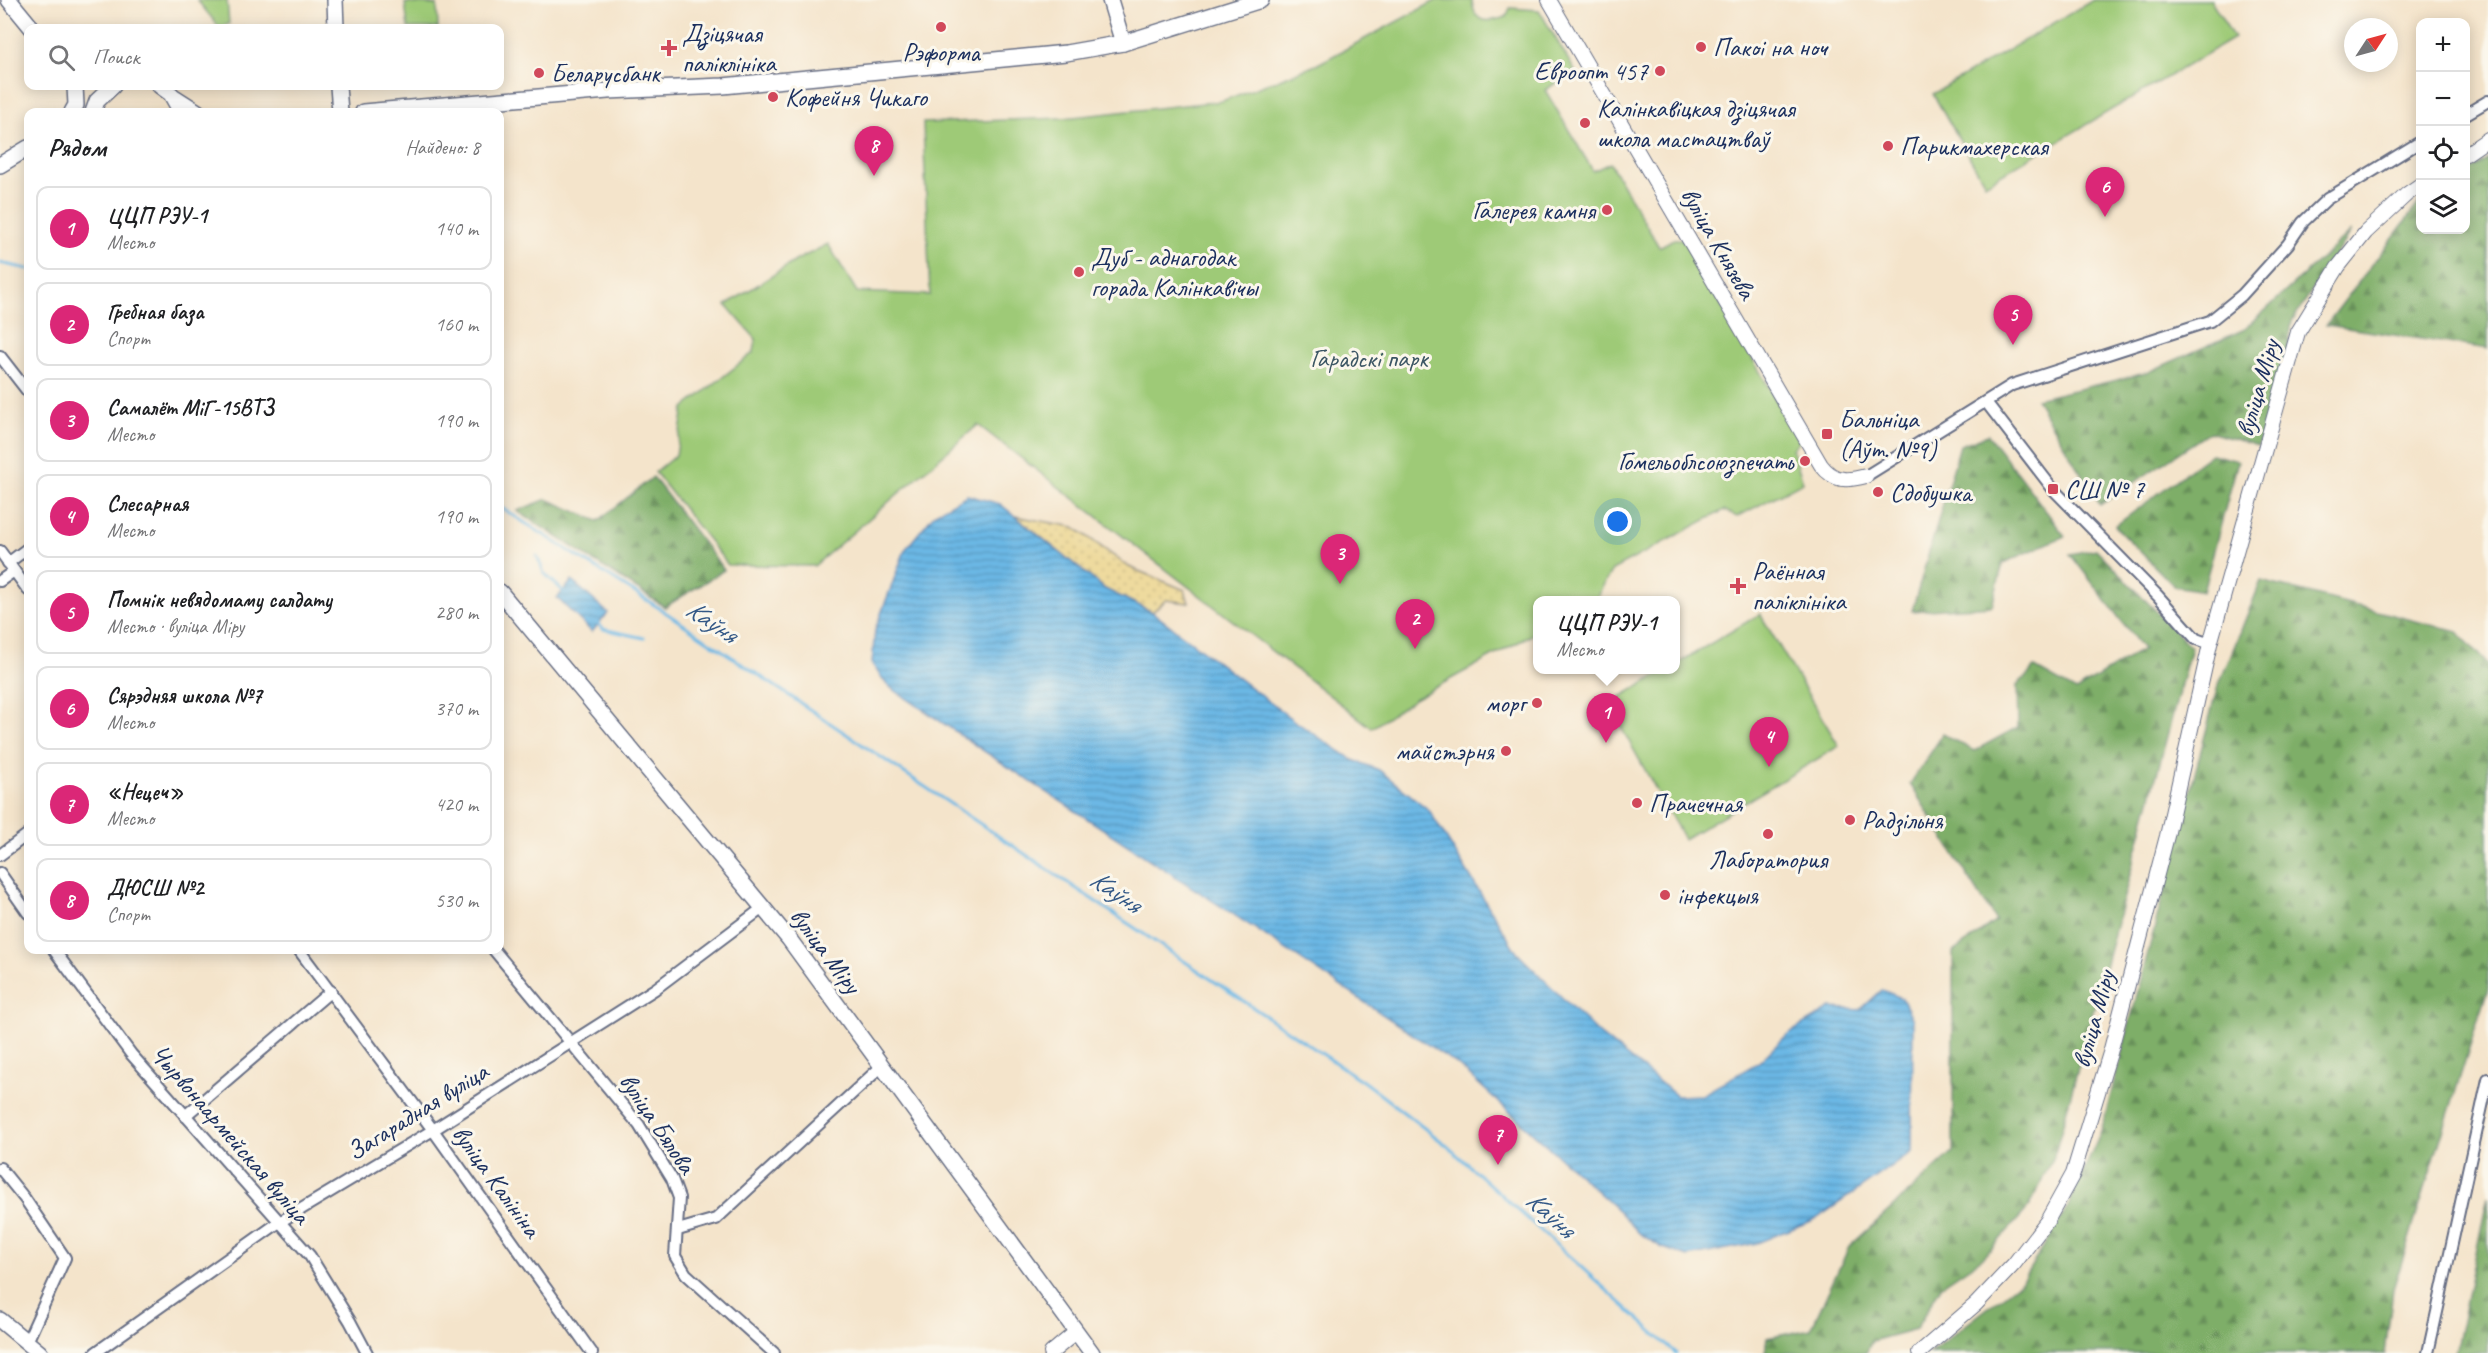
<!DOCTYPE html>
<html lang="ru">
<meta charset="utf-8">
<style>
body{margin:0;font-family:Caveat,sans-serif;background:#f6f6f6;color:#202124}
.controls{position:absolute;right:18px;top:18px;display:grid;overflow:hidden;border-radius:12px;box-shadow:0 3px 15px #0003}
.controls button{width:54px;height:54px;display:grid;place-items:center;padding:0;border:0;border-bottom:2px solid #e0e0e0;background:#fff;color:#202124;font:30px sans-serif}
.compass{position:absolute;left:2344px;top:18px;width:54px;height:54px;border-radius:50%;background:#fff;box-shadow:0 3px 15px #0003;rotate:54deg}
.you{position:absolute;left:1618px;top:522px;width:21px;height:21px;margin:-15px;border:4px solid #fff;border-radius:50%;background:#1a73e8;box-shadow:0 0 0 9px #1a73e833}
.badge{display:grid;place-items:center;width:39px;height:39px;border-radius:50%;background:#db2777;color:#fff;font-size:20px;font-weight:700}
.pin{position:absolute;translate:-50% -50px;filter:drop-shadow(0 2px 3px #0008)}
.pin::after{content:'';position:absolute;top:32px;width:21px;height:18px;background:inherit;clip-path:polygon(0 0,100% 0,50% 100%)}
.popup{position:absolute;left:1533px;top:596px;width:147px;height:78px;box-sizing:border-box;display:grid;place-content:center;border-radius:12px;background:#fff;filter:drop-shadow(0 2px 4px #0005);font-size:20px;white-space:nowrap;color:#757577}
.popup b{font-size:22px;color:#202124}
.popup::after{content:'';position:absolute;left:50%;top:100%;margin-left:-12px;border:12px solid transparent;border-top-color:#fff}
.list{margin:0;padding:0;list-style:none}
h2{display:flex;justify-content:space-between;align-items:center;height:78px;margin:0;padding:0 24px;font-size:26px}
h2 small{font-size:20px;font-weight:400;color:#757577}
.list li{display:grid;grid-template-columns:39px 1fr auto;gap:18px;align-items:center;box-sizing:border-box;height:84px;margin:0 12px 12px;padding:0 12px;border:2px solid #e0e0e0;border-radius:12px}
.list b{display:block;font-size:22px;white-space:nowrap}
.list p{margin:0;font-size:20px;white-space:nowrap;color:#757577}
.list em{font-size:20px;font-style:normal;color:#757577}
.icon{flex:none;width:33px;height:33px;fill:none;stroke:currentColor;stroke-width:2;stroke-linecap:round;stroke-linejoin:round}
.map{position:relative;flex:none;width:2488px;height:1353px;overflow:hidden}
.search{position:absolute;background:#fff;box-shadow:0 3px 15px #0003;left:24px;top:24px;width:480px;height:66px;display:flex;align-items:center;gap:15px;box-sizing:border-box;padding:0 21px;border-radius:12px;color:#757577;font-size:22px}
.panel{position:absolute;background:#fff;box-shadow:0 3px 15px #0003;left:24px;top:108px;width:480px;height:846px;border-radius:12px}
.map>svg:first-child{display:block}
.forest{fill:url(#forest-firs);stroke:#4c6e63;stroke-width:1.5}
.sand{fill:url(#sand-dots);stroke:#84847e;stroke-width:1.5}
.park{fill:#9eca77;stroke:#5c7c6a;stroke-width:1.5}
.water{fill:url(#water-rules);stroke:#4474a2;stroke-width:1.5}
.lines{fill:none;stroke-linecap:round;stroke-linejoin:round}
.stream{stroke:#6cb8e5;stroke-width:3}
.minor-casing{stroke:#676e84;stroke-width:14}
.tertiary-casing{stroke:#676e84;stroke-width:16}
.secondary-casing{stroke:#676e84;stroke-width:18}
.minor{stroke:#fff;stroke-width:10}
.tertiary{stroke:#fff;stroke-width:14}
.secondary{stroke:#fff;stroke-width:15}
.poi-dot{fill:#d1495b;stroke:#fbf7ec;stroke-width:2}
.labels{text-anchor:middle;stroke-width:6;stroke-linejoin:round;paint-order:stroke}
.poi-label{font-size:26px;fill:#1b2f5e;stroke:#fbf7ec;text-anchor:start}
.street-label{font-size:26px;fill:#1b2f5e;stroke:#fbf7ec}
.park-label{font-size:26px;fill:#3c5664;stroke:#fbf7ec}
.water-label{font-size:27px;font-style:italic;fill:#335886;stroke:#fbf7ec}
</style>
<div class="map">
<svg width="2488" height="1353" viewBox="0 0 2488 1353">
<defs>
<pattern id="forest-firs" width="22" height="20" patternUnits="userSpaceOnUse" patternTransform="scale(1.5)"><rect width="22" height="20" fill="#7eae68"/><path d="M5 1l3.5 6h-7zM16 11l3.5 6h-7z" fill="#668e59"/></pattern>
<pattern id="sand-dots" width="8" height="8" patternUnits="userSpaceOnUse" patternTransform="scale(1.5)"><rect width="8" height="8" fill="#eeda9e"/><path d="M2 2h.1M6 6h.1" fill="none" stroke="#ccbb8a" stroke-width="1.8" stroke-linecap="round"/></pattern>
<pattern id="water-rules" width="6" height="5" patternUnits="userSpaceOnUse" patternTransform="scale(1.5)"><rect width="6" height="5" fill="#6cb8e5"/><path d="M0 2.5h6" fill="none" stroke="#5896bd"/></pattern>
</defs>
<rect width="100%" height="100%" fill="#fbf7ec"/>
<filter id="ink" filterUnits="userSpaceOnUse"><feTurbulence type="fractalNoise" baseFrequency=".0167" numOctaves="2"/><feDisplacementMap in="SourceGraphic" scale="12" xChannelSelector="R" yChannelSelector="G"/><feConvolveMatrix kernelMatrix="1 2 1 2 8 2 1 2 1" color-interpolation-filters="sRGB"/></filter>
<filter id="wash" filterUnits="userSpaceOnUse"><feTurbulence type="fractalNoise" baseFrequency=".008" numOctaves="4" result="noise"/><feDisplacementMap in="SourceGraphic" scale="24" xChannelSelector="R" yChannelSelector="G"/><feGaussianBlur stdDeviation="1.35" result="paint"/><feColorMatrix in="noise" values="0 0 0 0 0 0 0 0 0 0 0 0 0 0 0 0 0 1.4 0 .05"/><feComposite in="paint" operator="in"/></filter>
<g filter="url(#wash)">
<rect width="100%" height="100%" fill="#f4e4cb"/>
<g class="forest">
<path d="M2488,159V349L2326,325L2420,202V230H2466V173Z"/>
<path d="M2351,231L2292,321L2288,349L2258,446L2210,432L2100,505L2036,399L2146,373L2245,329Z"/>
<path d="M1988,435L2065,536L2003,563L1992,606L1912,611L1960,445Z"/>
<path d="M2211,454L2238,461L2203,591L2174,586L2115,526Z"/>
<path d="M653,477L724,570L665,607L517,511L547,499L598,521Z"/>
<path d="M2096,549L2191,647L2056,1150L2030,1206L1985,1256L1941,1286L1916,1329L1872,1341L1866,1353H1765L1767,1338L1811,1329L1849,1247L1953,1152V952L1996,921L1910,784L1943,734L1974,751L2018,727L2017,685L2035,668L2076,691L2143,649L2070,554Z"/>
<path d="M2261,581L2458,632L2488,665V988L2393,1290L2385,1353H1930L2022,1281L2067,1209L2101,1132L2217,689Z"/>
<path d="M2488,1196V1353H2455Z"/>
</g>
<path class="sand" d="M1015,516L1074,527L1129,567L1185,590L1189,603L1166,600L1152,612L1105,589Z"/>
<g class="park">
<path d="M197,0H227L229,24L219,27Z"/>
<path d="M1437,0H1472C1474,24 1487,23 1506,17L1510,8L1539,10L1575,71L1545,90L1593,171L1610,163L1659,247L1674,239H1683L1800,441L1792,449L1803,482L1737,517L1724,510L1612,570L1595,600H1537V632L1416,698L1372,728L978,425L814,566L728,565L655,472L676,455L684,408L754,352L756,339L726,305L797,260L828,244L857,292L930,295L923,123L1064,118L1222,101L1316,65Z"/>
<path d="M2093,0H2211L2234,38L1985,184L1933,94Z"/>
<path d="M405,3L437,5L438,28H408Z"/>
<path d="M1760,614L1839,746L1684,839L1608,704L1667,670H1675V665Z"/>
</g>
<g class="water">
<path d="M967,495L1000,504L1105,589L1152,612L1293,720L1353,760L1379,770L1429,810L1517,953L1599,1034L1677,1096L1702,1095L1759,1062L1788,1034L1831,1008L1860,1010L1882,990L1902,998L1913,1020L1912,1152L1816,1219L1757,1243L1688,1257L1661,1247L1639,1233L1620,1212L1458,1065L1257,930L984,751L887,685L872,664L875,630L905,550L935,513Z"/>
<path d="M572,581L608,613L592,632L557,598Z"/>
</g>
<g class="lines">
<g class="stream">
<path d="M0,263L28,269"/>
<path d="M500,507L659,608L1364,1082L1445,1144L1676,1353"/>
<path d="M537,556L544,573L564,592"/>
<path d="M598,623L603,629L644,638"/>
</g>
</g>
</g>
<g filter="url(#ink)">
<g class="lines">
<g class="minor-casing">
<g id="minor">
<path d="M2466,114L2488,101"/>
<path d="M0,356L28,392"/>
<path d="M1986,402L2053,489L2158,596L2196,639L2210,644"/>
<path d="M1866,476L2012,385L2210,321L2242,295L2288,244L2303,222L2327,199L2420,142"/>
<path d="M0,551L28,590"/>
<path d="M8,563L28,548"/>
<path d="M0,581L14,571"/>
<path d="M0,855L28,834"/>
<path d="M0,873L28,913"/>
<path d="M54,950L131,1054L310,1256L350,1321L367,1353"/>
<path d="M299,950L433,1130L592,1353"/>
<path d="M494,950L639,1125L672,1179L679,1198L675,1256L686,1274L774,1353"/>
<path d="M185,1116L331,991"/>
<path d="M0,1168L25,1199L65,1258L27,1342"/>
<path d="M678,1230L716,1219L882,1066"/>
<path d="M95,1353L278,1223L433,1130L655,989L764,907"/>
<path d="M2428,1353L2488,1079"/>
</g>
</g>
<g class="tertiary-casing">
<g id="tertiary">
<path d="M1549,0L1821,465C1834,482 1847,481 1866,476"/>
<path d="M2466,154L2488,139"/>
<path d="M1051,1353L1076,1332"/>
<path d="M1919,1353L1976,1304L2014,1264L2047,1221L2073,1174L2110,1053L2167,836L2210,644L2298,332L2338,267L2366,232L2407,194L2420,185"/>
</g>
</g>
<g class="secondary-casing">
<g id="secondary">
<path d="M9,0L32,28"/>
<path d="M335,0L336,28"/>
<path d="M1110,0L1123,43"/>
<path d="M160,86L171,94L181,112"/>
<path d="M338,86L340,112"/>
<path d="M173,96L198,112"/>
<path d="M72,112L76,105L75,86"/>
<path d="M93,112L97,101L113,86"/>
<path d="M363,112L608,91L723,86L1066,53L1123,43L1261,0"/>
<path d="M0,165L28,148"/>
<path d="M500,592L789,939L1092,1353"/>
<path d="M0,1320L40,1353"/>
</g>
</g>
<use href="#minor" class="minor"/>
<use href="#tertiary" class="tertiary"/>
<use href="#secondary" class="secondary"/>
</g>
</g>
<g class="poi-dot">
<circle cx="941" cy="27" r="6"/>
<circle cx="1701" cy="47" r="6"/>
<path d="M666 39h6v6h6v6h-6v6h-6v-6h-6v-6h6z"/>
<circle cx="1660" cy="71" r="6"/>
<circle cx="539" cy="73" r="6"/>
<circle cx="773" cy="97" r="6"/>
<circle cx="1585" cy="123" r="6"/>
<circle cx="1888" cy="146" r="6"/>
<circle cx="1607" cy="210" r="6"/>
<circle cx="1079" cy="272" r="6"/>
<rect x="1821" y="428" width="12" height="12" rx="3"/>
<circle cx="1805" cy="461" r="6"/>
<rect x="2047" y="483" width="12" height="12" rx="3"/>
<circle cx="1878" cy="492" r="6"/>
<path d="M1735 577h6v6h6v6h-6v6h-6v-6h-6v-6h6z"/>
<circle cx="1537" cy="703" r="6"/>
<circle cx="1506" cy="751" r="6"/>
<circle cx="1637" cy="803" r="6"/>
<circle cx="1850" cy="820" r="6"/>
<circle cx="1768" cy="834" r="6"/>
<circle cx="1665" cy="895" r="6"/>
</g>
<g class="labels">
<g class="poi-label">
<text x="682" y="42">Дзіцячая<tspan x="682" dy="30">паліклініка</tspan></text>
<text x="1713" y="56">Пакоі на ноч</text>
<text x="941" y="61" text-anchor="middle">Рэформа</text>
<text x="1648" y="80" text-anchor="end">Евроопт 457</text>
<text x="551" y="82">Беларусбанк</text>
<text x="785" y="106">Кофейня Чикаго</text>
<text x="1597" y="117">Калінкавіцкая дзіцячая<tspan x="1597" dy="30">школа мастацтваў</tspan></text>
<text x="1900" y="155">Парикмахерская</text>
<text x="1595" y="219" text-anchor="end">Галерея камня</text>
<text x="1091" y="266">Дуб - аднагодак<tspan x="1091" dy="30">горада Калінкавічы</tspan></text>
<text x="1839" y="428">Бальніца<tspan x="1839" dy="30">(Аўт. №9)</tspan></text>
<text x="1793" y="470" text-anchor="end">Гомельоблсоюзпечать</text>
<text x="2065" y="498">СШ № 7</text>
<text x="1890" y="501">Сдобушка</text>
<text x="1752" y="580">Раённая<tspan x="1752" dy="30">паліклініка</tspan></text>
<text x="1525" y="712" text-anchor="end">морг</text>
<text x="1494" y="760" text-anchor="end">майстэрня</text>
<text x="1649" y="812">Прачечная</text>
<text x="1862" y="829">Радзільня</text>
<text x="1768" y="868" text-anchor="middle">Лаборатория</text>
<text x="1677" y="904">інфекцыя</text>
</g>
<g class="street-label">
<text transform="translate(1719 243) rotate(60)" y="9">вуліца Князева</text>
<text transform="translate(2257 388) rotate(-74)" y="9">вуліца Міру</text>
<text transform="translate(826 950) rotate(53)" y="9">вуліца Міру</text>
<text transform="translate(2093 1019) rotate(-75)" y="9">вуліца Міру</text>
<text transform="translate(417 1111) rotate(-32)" y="9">Загарадная вуліца</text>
<text transform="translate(658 1123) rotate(56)" y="9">вуліца Бялова</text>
<text transform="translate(231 1134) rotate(49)" y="9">Чырвонаармейская вуліца</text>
<text transform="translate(497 1181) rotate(54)" y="9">вуліца Калініна</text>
</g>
<g class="park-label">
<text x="1369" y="367">Гарадскі парк</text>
</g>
<g class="water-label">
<text transform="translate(712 621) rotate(34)" y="9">Каўня</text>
<text transform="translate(1116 891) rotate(34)" y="9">Каўня</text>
<text transform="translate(1551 1214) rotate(42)" y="9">Каўня</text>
</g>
</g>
</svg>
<div class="controls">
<button>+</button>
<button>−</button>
<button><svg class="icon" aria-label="locate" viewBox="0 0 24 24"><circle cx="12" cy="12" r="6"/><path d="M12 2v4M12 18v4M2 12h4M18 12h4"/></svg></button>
<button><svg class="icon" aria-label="layers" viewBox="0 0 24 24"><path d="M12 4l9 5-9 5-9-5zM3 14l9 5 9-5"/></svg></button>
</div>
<svg class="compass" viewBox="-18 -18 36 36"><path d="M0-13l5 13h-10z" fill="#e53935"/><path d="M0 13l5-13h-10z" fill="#757577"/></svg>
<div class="you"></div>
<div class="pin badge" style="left:1606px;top:743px">1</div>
<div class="popup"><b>ЦЦП РЭУ-1</b>Место</div>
<div class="pin badge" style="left:1415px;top:649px">2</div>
<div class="pin badge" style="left:1340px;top:584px">3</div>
<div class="pin badge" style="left:1769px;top:767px">4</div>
<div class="pin badge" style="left:2013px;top:345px">5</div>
<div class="pin badge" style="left:2105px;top:217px">6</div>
<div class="pin badge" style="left:1498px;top:1165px">7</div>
<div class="pin badge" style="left:874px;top:176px">8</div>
<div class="search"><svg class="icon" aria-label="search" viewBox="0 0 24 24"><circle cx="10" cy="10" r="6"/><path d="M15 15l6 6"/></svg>Поиск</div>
<section class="panel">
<h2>Рядом<small>Найдено: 8</small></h2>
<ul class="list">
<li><span class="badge">1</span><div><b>ЦЦП РЭУ-1</b><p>Место</p></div><em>140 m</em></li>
<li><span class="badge">2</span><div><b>Гребная база</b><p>Спорт</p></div><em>160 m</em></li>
<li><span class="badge">3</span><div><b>Самалёт МіГ-15ВТЗ</b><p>Место</p></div><em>190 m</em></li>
<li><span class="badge">4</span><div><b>Слесарная</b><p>Место</p></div><em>190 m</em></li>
<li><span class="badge">5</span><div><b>Помнік невядомаму салдату</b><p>Место · вуліца Міру</p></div><em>280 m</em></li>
<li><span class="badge">6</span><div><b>Сярэдняя школа №7</b><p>Место</p></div><em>370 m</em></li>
<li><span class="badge">7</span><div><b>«Нецеч»</b><p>Место</p></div><em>420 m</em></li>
<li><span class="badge">8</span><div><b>ДЮСШ №2</b><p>Спорт</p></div><em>530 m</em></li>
</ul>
</section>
</div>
